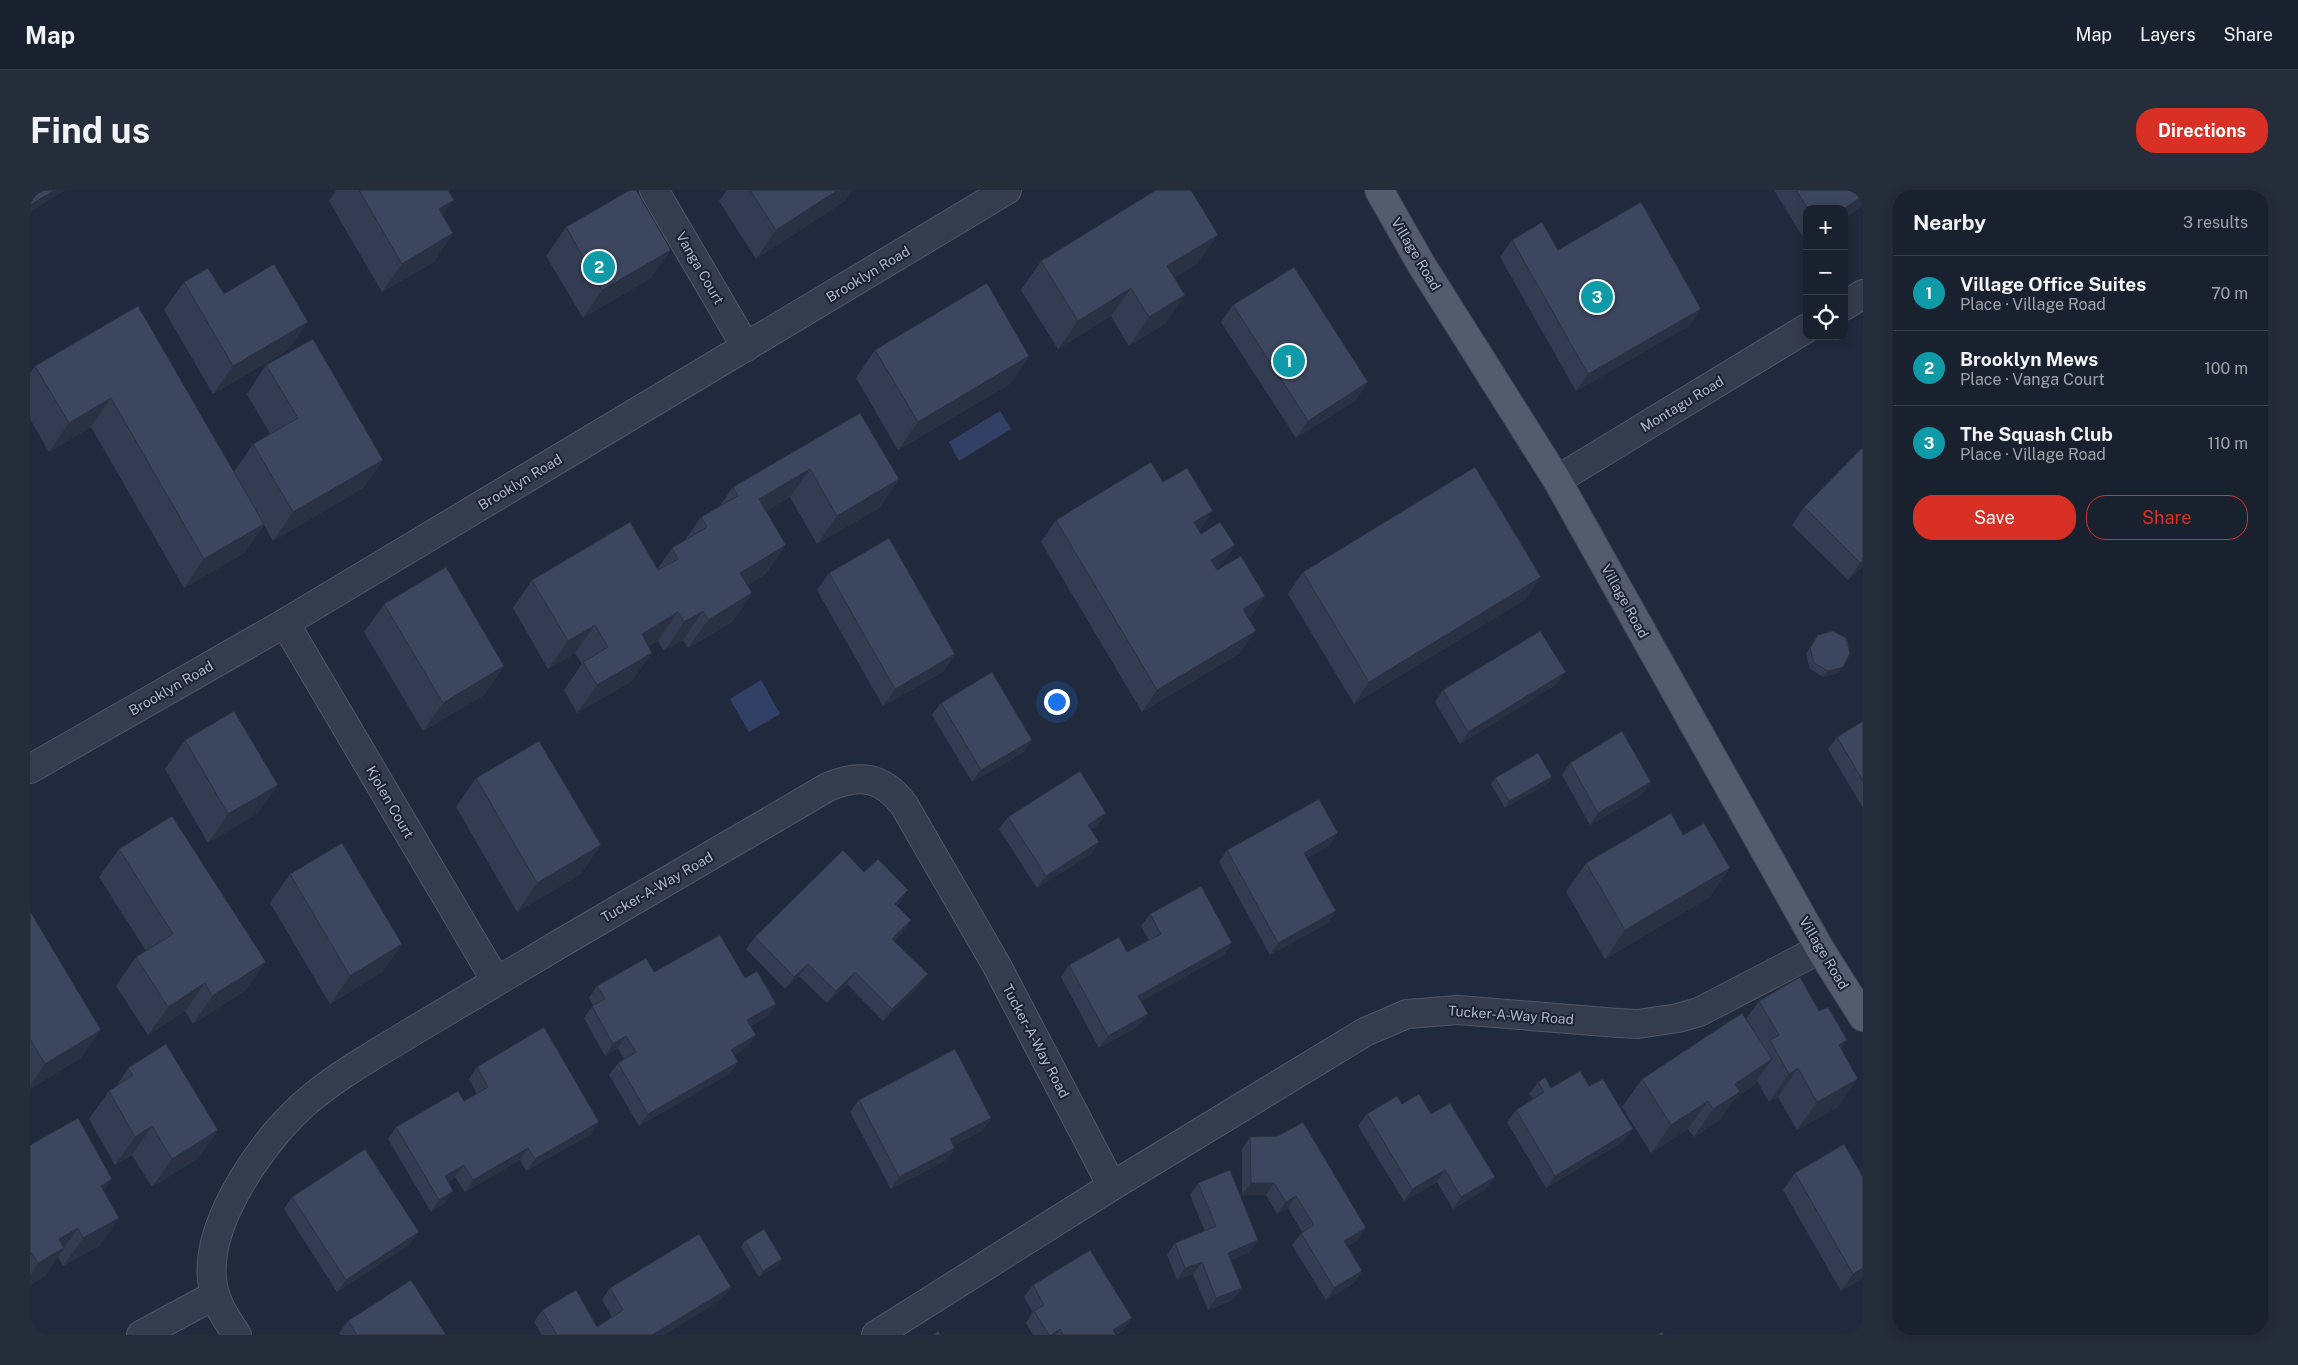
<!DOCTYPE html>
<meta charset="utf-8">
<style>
body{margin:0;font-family:"Public Sans",sans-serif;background:#262d3a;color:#f1f3f6}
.controls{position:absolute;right:15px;top:15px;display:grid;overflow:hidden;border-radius:10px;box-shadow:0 2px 12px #0003}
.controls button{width:45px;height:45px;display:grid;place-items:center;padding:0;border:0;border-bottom:1px solid #373e4a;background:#19202e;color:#f1f3f6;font:25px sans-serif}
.you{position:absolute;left:1026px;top:511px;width:18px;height:18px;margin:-12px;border:4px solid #fff;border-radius:50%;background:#1a73e8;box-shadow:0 0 0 8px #1a73e833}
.badge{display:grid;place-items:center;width:32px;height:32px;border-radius:50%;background:#d93025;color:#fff;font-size:16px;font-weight:700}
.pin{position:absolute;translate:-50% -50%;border:2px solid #fff;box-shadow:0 1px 5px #0006}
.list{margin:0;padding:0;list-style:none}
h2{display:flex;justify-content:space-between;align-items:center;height:65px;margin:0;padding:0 20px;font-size:21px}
h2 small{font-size:16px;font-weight:400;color:#9fa3aa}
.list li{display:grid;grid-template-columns:32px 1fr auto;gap:15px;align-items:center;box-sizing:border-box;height:75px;padding:0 20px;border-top:1px solid #373e4a}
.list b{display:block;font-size:19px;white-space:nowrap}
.list p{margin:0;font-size:16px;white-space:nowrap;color:#9fa3aa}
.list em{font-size:16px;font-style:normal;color:#9fa3aa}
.actions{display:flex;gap:10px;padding:15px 20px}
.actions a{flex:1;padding:11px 0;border:1px solid #d93025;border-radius:20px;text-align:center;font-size:18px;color:#d93025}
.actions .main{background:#d93025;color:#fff}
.icon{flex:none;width:28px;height:28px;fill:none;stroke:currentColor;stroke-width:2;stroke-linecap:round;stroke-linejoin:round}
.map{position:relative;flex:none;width:1833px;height:1145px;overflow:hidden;border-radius:20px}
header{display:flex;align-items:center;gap:30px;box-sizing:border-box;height:70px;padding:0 25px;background:#19202e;border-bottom:1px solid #373e4a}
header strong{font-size:24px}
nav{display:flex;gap:28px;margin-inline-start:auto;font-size:18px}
.intro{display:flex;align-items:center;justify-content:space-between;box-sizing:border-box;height:120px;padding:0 30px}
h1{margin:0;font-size:35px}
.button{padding:12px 22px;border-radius:20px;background:#d93025;color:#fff;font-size:18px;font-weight:700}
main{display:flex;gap:30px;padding:0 30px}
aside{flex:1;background:#19202e;border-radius:20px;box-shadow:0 2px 12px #0003}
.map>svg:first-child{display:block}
.water{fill:#314064}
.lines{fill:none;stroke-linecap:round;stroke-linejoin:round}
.minor-casing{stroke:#505768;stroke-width:30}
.major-casing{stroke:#3e4556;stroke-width:30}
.minor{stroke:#353c4d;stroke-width:28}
.major{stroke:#535b6d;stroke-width:28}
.wall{fill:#343c51}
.shaded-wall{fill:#2a3142}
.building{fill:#3c465e;stroke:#2a3142}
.labels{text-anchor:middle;stroke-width:4;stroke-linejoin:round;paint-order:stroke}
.street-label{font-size:14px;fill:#b0b7c9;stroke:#1a2132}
</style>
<header>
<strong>Map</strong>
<nav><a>Map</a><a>Layers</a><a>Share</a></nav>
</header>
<div class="intro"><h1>Find us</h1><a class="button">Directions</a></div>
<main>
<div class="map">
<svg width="1833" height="1145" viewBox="0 0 1833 1145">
<rect width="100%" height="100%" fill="#212a3d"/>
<g class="water">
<path d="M970,221L981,239L929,271L919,252Z"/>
<path d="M731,490L750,524L719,542L700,509Z"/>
</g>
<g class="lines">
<g class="minor-casing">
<g id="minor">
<path d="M624,0L716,157"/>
<path d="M1814,116L1833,104"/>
<path d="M1527,290L1777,138"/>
<path d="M255,433L466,791"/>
<path d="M0,579L255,433L977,0"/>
<path d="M111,1145L185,1105"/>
<path d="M207,1145C195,1127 184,1111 182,1089C176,1030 236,945 280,909C311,883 346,864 380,843C430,813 481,783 531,753C620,701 709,649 798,597C830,583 853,587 874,615L967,776L1082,996"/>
<path d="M846,1145L1082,996L1335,842L1377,824L1428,820L1588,833L1608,834L1648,828L1669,822L1790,759"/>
</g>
</g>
<g class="major-casing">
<path id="major" d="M1349,0L1391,74L1527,290L1790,759L1833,827"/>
</g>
<use href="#minor" class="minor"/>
<use href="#major" class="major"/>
</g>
<g class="wall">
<path d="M306,0H418L413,26L423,43L404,72L352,102L299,11Z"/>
<path d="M697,0H822L815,11L726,69L689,11Z"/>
<path d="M1744,0H1833L1814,19H1777V52H1776Z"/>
<path d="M536,37L621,88L553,128L516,66Z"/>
<path d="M1482,50L1528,60L1659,136L1546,201L1470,67Z"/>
<path d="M1011,71L1168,73L1144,88L1136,133L1099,156L1081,126L1028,159L991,100Z"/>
<path d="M154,92L194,104L258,160L183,204L134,120Z"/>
<path d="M1203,115L1326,210L1266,248L1191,132Z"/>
<path d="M108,116L204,282L223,254L240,244L217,204L236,175L353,270L333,298L243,351L234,335L214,363L154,398L61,237L19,262L0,229V183L5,176Z"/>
<path d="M845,160L999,166L980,194L868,260L826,188Z"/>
<path d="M830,223L869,289L849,318L787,354L760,307L736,321V384L717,395L722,403L702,432L658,458L653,450L634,461L628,451L619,456L602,491L547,523L534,500L552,474L545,463L518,479L483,418L502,390L627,379L642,358L655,350L671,327L690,316L703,297Z"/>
<path d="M1133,292L1171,344L1205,355L1189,377L1186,379L1220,428L1218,429L1210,463L1112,522L1011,352L1026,330Z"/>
<path d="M1774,317L1833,376L1818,390L1762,335Z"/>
<path d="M1273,382L1496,409L1324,514L1258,404Z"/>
<path d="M799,383L925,464L913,482L853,516L787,400Z"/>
<path d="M354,414L474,476L454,505L393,541L334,442Z"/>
<path d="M1788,445L1809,483L1793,487L1780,479L1776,464Z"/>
<path d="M1527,494L1430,554L1405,512L1413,500Z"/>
<path d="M911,513L1002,550L994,562L942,592L902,525Z"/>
<path d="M1833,531V618L1798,559L1807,547Z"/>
<path d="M155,550L248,595L228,623L178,653L135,579Z"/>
<path d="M1540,573L1613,604L1560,635L1532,585Z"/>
<path d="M1522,587L1518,593L1475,618L1461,594L1465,588Z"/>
<path d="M446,588L551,684L487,722L426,617Z"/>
<path d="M978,627L1068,635L1061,640L1069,652L1061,664L1007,698L969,639Z"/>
<path d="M1300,655L1277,668L1298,733L1240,765L1189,672L1197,660Z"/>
<path d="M89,659L216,800L163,834L155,821L118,845L86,796L106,767L116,761L69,687Z"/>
<path d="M1556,673L1680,707L1575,769L1536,702Z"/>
<path d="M834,682L870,712L867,715L873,742L864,751L889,796L853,831L817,794L797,813L769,786L755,799L716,759L725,747Z"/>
<path d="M260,684L372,754L352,782L300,814L240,713Z"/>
<path d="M0,721L51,868L0,899Z"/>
<path d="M1120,724L1202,753L1194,765L1111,811L1109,836L1069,858L1031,787L1039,775L1097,762L1119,750L1111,736Z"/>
<path d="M624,782L715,788L746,814L738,826L721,836L726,845L717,857L704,865L708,872L699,884L609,936L579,885L588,873L594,869L588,858L575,866L554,828L563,815L559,808L567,796Z"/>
<path d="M1729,811L1789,821L1817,850L1811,858L1808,917L1767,940L1748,907L1739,912L1727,891L1722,897L1705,908L1690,930L1664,947L1658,939L1621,963L1592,917L1612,889L1716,829Z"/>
<path d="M447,877L569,932L561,944L496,981L490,970L435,1002L425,987L418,992L423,1001L415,1013L401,1022L358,949L366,937L434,911L447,904L439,889Z"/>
<path d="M98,878L188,940L168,968L122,997L102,965L85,975L59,929L79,901L86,897Z"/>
<path d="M1508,892L1521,898L1559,896L1594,951L1516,998L1477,932L1486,920L1503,909L1499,904Z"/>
<path d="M829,910L953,940L923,955L925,958L916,970L861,999L820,922Z"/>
<path d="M1337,924H1401L1456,999L1423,1019L1407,992L1374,1011L1328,936Z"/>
<path d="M1220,947L1328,1050L1318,1056L1332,1081L1324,1093L1296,1110L1262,1055L1272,1042L1258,1018L1247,1024L1236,1005H1212V959Z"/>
<path d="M0,955L74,1001L89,1028L69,1056L33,1076L28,1067L15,1086L0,1095Z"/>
<path d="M1765,983L1833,987V1088L1811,1101L1753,1000Z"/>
<path d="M1168,993L1220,1062L1201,1070L1203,1110L1178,1120L1163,1084L1147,1090L1137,1065L1145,1053L1175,1041L1160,1005Z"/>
<path d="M262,1007L389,1042L380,1054L307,1102L254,1019Z"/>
<path d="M715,1051L748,1075L729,1087L711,1057Z"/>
<path d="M1003,1095L1094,1140L1086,1145H1003L996,1133L1003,1122L994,1107Z"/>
<path d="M580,1098L692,1109L634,1145H512L504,1132L512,1120L567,1137L582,1127L572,1110Z"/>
<path d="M318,1131L416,1145H311L309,1143Z"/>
</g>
<g class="shaded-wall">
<path d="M25,0H36L0,22V15Z"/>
<path d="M808,0H822L815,11L726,69L746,40Z"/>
<path d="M1833,6V16L1814,28V19H1813Z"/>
<path d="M424,10L404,38L409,19Z"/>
<path d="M423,43L404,72L352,102L372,74Z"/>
<path d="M1188,45L1168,73L1117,104L1137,76Z"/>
<path d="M641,60L621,88L553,128L572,100Z"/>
<path d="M1101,98L1081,126L1028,159L1048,131Z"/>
<path d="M1155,105L1136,133L1099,156L1119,127Z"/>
<path d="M1671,119L1659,136L1546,201L1558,184Z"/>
<path d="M278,132L258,160L183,204L203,176Z"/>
<path d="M999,166L980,194L868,260L888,232Z"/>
<path d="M1338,192L1326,210L1266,248L1278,231Z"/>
<path d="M81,208L61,237L19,262L39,233Z"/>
<path d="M353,270L333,298L243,351L263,322Z"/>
<path d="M780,279L760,307L709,337L729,309Z"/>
<path d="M869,289L849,318L787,354L807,326Z"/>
<path d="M1183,321L1168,343L1164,332Z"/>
<path d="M234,334L214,363L154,398L174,369Z"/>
<path d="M756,355L736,384L690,411L710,383Z"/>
<path d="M1205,355L1189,377L1166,392L1181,370Z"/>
<path d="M1833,371V376L1818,390L1830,373Z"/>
<path d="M1511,387L1496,409L1324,514L1339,492Z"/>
<path d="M722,403L702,432L658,458L678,430Z"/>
<path d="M1235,406L1220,428L1197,441L1213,419Z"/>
<path d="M673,421L653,450L634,461L654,432Z"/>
<path d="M648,422L628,451L592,472L612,444Z"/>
<path d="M565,435L545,463L518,479L538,451Z"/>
<path d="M1226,441L1210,463L1112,522L1127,500Z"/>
<path d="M622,463L602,491L547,523L567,495Z"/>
<path d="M925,464L913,482L853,516L865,499Z"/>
<path d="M474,476L454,505L393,541L413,513Z"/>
<path d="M1813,477L1809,483L1793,487L1798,481Z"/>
<path d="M1536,482L1527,494L1430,554L1438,542Z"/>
<path d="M1002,550L994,562L942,592L951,580Z"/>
<path d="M1522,587L1518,593L1475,618L1479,611Z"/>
<path d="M1621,592L1613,604L1560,635L1568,623Z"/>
<path d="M248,595L228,623L178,653L198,624Z"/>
<path d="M1076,623L1068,635L1050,647L1058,635Z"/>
<path d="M1308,643L1300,655L1266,675L1274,663Z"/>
<path d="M1069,652L1061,664L1007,698L1016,686Z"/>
<path d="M571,655L551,684L487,722L507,693Z"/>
<path d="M1700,678L1680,707L1575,769L1595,740Z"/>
<path d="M878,700L870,712L857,726L865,714Z"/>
<path d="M1306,721L1298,733L1240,765L1248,753Z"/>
<path d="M881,730L873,742L854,761L862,749Z"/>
<path d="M1202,753L1194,765L1099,818L1108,806Z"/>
<path d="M372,754L352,782L300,814L320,786Z"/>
<path d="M236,772L216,800L163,834L182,806Z"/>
<path d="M778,774L769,786L755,799L764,787Z"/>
<path d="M825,782L817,794L797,813L806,801Z"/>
<path d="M898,784L889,796L853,831L862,819Z"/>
<path d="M175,793L155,821L118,845L138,817Z"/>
<path d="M746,814L738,826L709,842L717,830Z"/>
<path d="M1118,824L1109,836L1069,858L1078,846Z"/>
<path d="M71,840L51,868L0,899V895L15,874Z"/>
<path d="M726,845L717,857L692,872L701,860Z"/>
<path d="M596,846L588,858L575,866L583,854Z"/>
<path d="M1817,850L1797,878L1809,855Z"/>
<path d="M1742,869L1722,897L1705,908L1690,930L1664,947L1683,919L1705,894Z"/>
<path d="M708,872L699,884L609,936L618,924Z"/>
<path d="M1768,878L1748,907L1739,912L1759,884Z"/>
<path d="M1828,889L1808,917L1767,940L1787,912Z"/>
<path d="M1678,911L1658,939L1621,963L1641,935Z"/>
<path d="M961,928L953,940L912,961L920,949Z"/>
<path d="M569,932L561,944L496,981L505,969Z"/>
<path d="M122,936L102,965L85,975L105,947Z"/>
<path d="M1603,939L1594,951L1516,998L1525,986Z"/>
<path d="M188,940L168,968L122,997L142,969Z"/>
<path d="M498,958L490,970L435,1002L443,990Z"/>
<path d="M925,958L916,970L861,999L869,987Z"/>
<path d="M434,975L425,987L406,998L415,986Z"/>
<path d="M1415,980L1407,992L1374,1011L1382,999Z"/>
<path d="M1465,987L1456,999L1423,1019L1431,1007Z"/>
<path d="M82,989L62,1018L71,996Z"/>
<path d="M1221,993H1244L1236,1005H1212Z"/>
<path d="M423,1001L415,1013L401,1022L409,1010Z"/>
<path d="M1266,1006L1258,1018L1247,1024L1256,1012Z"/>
<path d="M89,1028L69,1056L33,1076L53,1048Z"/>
<path d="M48,1038L15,1086L0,1095V1085L8,1073L29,1049Z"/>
<path d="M1336,1038L1328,1050L1306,1063L1314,1051Z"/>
<path d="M389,1042L380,1054L307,1102L316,1090Z"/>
<path d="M1228,1050L1220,1062L1189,1075L1198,1063Z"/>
<path d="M752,1069L748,1075L729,1087L733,1081Z"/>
<path d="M1172,1072L1163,1084L1147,1090L1155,1078Z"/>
<path d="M1833,1078V1088L1811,1101L1823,1084Z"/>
<path d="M1332,1081L1324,1093L1296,1110L1304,1098Z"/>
<path d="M701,1097L692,1109L634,1145H622Z"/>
<path d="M1212,1098L1203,1110L1178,1120L1186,1108Z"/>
<path d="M1102,1128L1094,1140L1086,1145L1083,1140Z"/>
<path d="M1030,1139L1026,1145H1021Z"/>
</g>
<g class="building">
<path d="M0,0H25L0,15Z"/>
<path d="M329,0H418L424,10L409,19L423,43L372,74Z"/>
<path d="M600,0H606L641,60L572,100L536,37Z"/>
<path d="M720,0H808L746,40Z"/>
<path d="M1126,0H1161L1188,45L1137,76L1155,105L1119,127L1101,98L1048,131L1011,71Z"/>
<path d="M1766,0H1833V6L1813,19H1778Z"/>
<path d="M1611,12L1671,119L1558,184L1482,50L1512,32L1528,60Z"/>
<path d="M244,74L278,132L203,176L154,92L178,78L194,104Z"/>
<path d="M1264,77L1338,192L1278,231L1203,115Z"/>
<path d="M957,93L999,166L888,232L845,160Z"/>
<path d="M108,116L234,334L174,369L81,208L39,233L5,176Z"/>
<path d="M283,149L353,270L263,322L223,254L268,228L236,175Z"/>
<path d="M830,223L869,289L807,326L780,279L729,309L756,355L710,383L722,403L678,430L673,421L654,432L648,422L612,444L622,463L567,495L553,472L578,457L565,435L538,451L502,390L600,332L628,380L648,369L642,358L677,337L671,327L708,306L703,297Z"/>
<path d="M1833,257V371L1830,373L1774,317Z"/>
<path d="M1121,272L1133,292L1157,278L1183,321L1164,332L1171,344L1190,332L1205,355L1181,370L1187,380L1211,366L1235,406L1213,419L1226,441L1127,500L1026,330Z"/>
<path d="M1445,277L1511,387L1339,492L1273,382Z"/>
<path d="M859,348L925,464L865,499L799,383Z"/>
<path d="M416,377L474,476L413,513L354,414Z"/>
<path d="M1510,441L1536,482L1438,542L1413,500Z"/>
<path d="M1803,441L1816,448L1820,463L1813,477L1798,481L1784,473L1780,458L1788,445Z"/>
<path d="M962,482L1002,550L951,580L911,513Z"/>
<path d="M204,521L248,595L198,624L155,550Z"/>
<path d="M1833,531V591L1807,547Z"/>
<path d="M1592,541L1621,592L1568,623L1540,573Z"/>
<path d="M509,551L571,655L507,693L446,588Z"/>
<path d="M1508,563L1522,587L1479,611L1465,588Z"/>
<path d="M1050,581L1076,623L1058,635L1069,652L1016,686L978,627Z"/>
<path d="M1289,609L1308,643L1274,663L1306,721L1248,753L1197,660Z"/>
<path d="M1641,623L1653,645L1674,633L1700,678L1595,740L1556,673Z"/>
<path d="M142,626L236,772L182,806L175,793L138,817L106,767L143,744L89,659Z"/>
<path d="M312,653L372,754L320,786L260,684Z"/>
<path d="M813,660L834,682L848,669L878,700L865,714L881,730L862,749L898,784L862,819L825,782L806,801L778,774L764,787L725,747Z"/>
<path d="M1171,696L1202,753L1108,806L1118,824L1078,846L1039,775L1089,747L1097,762L1131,744L1120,724Z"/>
<path d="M0,721L71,840L15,874L0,849Z"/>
<path d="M690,745L715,788L727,781L746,814L717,830L726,845L701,860L708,872L618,924L588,873L606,862L596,846L583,854L562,816L575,809L567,796L616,768L624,782Z"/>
<path d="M1770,787L1789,821L1798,817L1817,850L1809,855L1828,889L1787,912L1768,878L1759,884L1740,850L1749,845L1729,811Z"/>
<path d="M1712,823L1742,869L1705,894L1710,902L1683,919L1678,911L1641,935L1612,889Z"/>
<path d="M514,837L569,932L505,969L498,958L443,990L434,975L415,986L423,1001L409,1010L366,937L428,901L434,911L458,897L447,877Z"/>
<path d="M136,854L188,940L142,969L122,936L105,947L79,901L103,885L98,878Z"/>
<path d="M925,859L961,928L920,949L925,958L869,987L829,910Z"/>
<path d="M1550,881L1559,896L1573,889L1603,939L1525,986L1486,920L1514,902L1508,892L1515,887L1521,898Z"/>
<path d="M1389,904L1401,924L1420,913L1465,987L1431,1007L1415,980L1382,999L1337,924L1367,906L1372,914Z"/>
<path d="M48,928L82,989L71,996L89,1028L53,1048L48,1038L29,1049L34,1058L8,1073L2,1063L0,1064V955Z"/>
<path d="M1273,932L1336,1038L1314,1051L1332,1081L1304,1098L1271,1043L1284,1035L1266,1006L1256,1012L1244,993H1221L1220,947L1248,946Z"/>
<path d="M1814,954L1833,987V1078L1823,1084L1765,983Z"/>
<path d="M335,959L389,1042L316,1090L262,1007Z"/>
<path d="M1200,980L1228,1050L1198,1063L1212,1098L1186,1108L1172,1072L1155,1078L1145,1053L1186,1036L1168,993Z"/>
<path d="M734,1039L752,1069L733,1081L715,1051Z"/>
<path d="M669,1044L701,1097L622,1145H527L512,1120L546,1100L567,1137L593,1120L580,1098Z"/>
<path d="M1060,1060L1102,1128L1083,1140L1086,1145H1033L1030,1139L1021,1145H1019L1004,1121L1014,1115L1003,1095Z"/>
<path d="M381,1090L416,1145H327L318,1131Z"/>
<path d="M908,1141L911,1145H903Z"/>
<path d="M1833,1141V1145H1827Z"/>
<path d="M1633,1142L1634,1145H1626Z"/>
</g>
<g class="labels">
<g class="street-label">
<text transform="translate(1386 64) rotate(59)" y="5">Village Road</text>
<text transform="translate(670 78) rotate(60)" y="5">Vanga Court</text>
<text transform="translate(838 84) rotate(-31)" y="5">Brooklyn Road</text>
<text transform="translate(1652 214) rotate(-31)" y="5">Montagu Road</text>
<text transform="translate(490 292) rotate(-31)" y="5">Brooklyn Road</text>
<text transform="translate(1595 411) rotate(61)" y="5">Village Road</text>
<text transform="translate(141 498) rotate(-30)" y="5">Brooklyn Road</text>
<text transform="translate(360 612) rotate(60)" y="5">Kjolen Court</text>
<text transform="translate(627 697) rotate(-30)" y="5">Tucker-A-Way Road</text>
<text transform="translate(1794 763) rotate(59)" y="5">Village Road</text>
<text transform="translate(1481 825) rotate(4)" y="5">Tucker-A-Way Road</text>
<text transform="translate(1006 851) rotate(62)" y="5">Tucker-A-Way Road</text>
</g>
</g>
</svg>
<div class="controls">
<button>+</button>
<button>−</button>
<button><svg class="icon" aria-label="locate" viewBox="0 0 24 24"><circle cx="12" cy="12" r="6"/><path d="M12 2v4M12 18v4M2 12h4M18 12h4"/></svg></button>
</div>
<div class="you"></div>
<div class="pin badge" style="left:1259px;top:171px;background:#0f9aa8">1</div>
<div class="pin badge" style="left:569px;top:77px;background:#0f9aa8">2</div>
<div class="pin badge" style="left:1567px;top:107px;background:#0f9aa8">3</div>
</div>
<aside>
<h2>Nearby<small>3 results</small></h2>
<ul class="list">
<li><span class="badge" style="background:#0f9aa8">1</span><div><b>Village Office Suites</b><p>Place · Village Road</p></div><em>70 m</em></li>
<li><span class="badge" style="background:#0f9aa8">2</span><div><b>Brooklyn Mews</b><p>Place · Vanga Court</p></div><em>100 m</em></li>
<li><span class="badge" style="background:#0f9aa8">3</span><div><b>The Squash Club</b><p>Place · Village Road</p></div><em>110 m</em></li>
</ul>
<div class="actions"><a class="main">Save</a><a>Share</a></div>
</aside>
</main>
